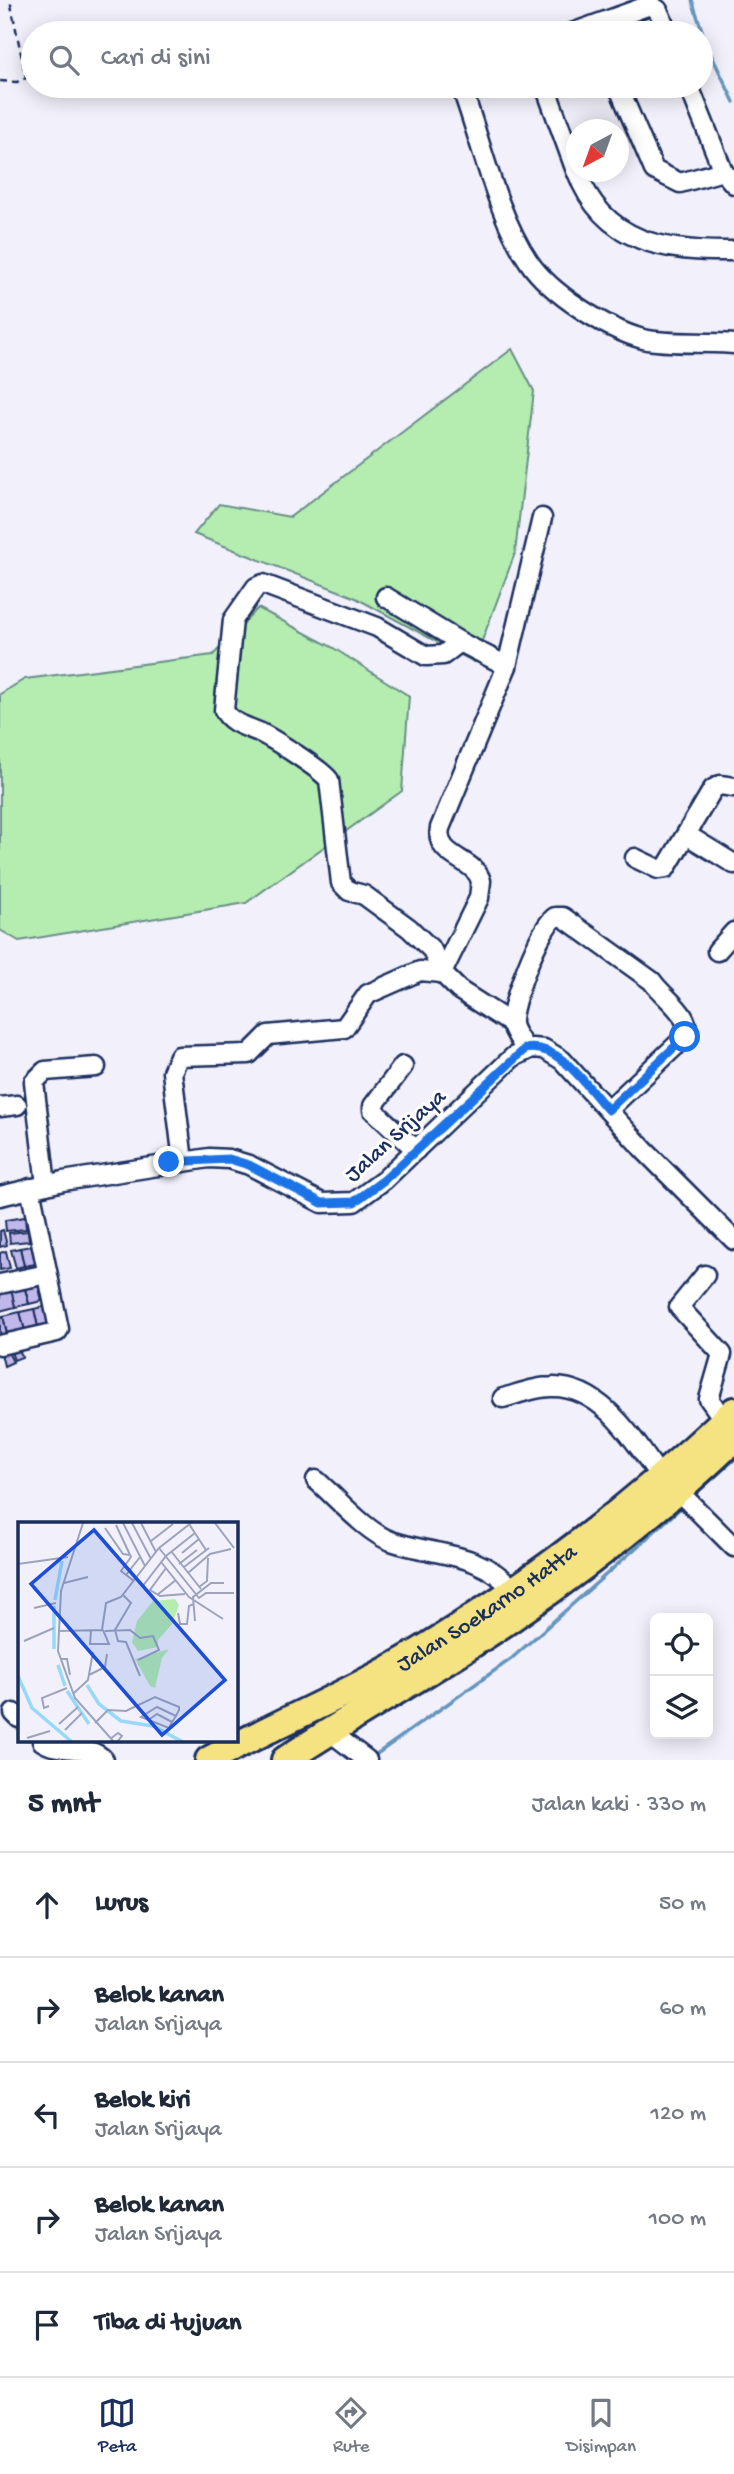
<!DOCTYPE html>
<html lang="id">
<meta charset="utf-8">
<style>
body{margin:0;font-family:"Gochi Hand",sans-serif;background:#f6f6f7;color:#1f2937}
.controls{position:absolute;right:21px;bottom:21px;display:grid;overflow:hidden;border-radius:10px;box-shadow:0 4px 18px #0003}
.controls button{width:63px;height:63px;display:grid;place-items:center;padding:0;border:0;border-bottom:2px solid #e0e1e3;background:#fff;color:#1f2937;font:35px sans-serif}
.compass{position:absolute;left:566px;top:119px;width:63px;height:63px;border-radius:50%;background:#fff;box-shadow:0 4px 18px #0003;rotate:221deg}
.stop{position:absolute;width:21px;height:21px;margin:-16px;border:5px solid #1a73e8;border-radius:50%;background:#fff}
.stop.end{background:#1a73e8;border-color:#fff;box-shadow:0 2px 7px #0008}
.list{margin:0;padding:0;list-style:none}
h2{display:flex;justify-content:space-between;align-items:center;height:91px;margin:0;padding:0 28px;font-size:30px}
h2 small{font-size:23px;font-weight:400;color:#747a83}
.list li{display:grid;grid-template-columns:46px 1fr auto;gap:21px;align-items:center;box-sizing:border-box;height:105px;padding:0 28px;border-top:2px solid #e0e1e3}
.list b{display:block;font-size:26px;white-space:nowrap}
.list p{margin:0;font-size:23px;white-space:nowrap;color:#747a83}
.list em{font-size:23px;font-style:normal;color:#747a83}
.icon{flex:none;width:38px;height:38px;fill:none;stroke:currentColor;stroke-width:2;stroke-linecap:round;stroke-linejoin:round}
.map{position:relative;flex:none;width:734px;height:1760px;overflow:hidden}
.search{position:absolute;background:#fff;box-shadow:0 4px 18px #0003;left:21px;right:21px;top:21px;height:77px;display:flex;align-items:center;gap:18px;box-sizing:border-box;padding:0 24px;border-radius:38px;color:#747a83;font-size:26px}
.sheet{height:616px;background:#fff}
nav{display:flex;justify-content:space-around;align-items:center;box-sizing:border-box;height:98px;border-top:2px solid #e0e1e3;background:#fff;font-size:19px;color:#747a83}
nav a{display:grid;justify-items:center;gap:4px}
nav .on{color:#1b2f5e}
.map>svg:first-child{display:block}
.green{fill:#b5edb0;stroke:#688e87;stroke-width:2}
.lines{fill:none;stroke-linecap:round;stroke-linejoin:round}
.stream{stroke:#6695bc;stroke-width:3.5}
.building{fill:#c0b8ea;stroke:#1b2f5e;stroke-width:2}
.minor-casing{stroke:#1b2f5e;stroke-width:23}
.highway-casing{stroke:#1b2f5e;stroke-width:32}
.path{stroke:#1b2f5e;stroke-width:2.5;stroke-dasharray:7 5;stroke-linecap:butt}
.minor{stroke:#fff;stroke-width:18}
.highway{stroke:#f5e382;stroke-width:26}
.route{stroke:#1a73e8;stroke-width:9}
.labels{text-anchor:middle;stroke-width:6;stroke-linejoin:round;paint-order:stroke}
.street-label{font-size:23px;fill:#1b2f5e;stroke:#fff}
.inset-river{fill:none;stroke:#98d9fa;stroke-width:3.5}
.inset-road{fill:none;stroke:#9ca3bc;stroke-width:2}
.view{fill:#1d4ed8;fill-opacity:0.15;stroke:#1d4ed8;stroke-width:3.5}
.inset-edge{fill:none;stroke:#1b2f5e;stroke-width:3.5}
</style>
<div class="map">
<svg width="734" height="1760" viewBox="0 0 734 1760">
<rect width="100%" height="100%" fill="#f2f1fb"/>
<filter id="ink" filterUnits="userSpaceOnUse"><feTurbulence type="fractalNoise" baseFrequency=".0143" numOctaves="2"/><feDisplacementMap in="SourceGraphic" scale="14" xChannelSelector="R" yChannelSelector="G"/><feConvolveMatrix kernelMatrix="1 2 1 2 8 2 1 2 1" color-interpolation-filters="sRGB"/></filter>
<g filter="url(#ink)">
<g class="green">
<path d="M512,349L534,391L515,553L474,662L354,597L194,534L219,504L290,517Z"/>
<path d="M258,608L332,647L409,696L402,791L246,903L19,941L0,930V694L25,679L213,655Z"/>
</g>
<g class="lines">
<g class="stream">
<path d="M692,0L707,46L734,102"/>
<path d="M691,1498L734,1460"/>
<path d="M371,1758L511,1659L683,1506"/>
</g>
</g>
<g class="building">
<path d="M25,1217L26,1229L6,1231L5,1220Z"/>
<path d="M3,1230L7,1245L0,1247V1231Z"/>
<path d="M28,1231L29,1241L10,1243L9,1233Z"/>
<path d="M31,1246L36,1264L24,1266L20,1248Z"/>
<path d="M20,1248L24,1266L16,1268L11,1250Z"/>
<path d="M6,1251L10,1268L0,1270V1253Z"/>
<path d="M37,1279L42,1301L29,1304L23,1282Z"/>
<path d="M23,1282L29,1304L15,1307L10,1285Z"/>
<path d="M10,1285L15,1307L0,1311V1287Z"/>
<path d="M47,1306L52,1329L39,1332L34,1309Z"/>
<path d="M34,1309L39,1332L26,1335L20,1312Z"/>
<path d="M20,1312L26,1335L8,1339L3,1316Z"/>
<path d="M3,1316L8,1339L0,1341V1317Z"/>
<path d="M5,1346L13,1362L4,1366L0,1349Z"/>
<path d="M18,1346L22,1357L14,1360L10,1349Z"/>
</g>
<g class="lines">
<g class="minor-casing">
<g id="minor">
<path d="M572,33L650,5L658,10L668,33"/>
<path d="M465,86L463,92C482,145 497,215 529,262C550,293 606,329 643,339C668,345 707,341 734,344"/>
<path d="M545,86L576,171"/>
<path d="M618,86L654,170L680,183L723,171"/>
<path d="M689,86L723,171L734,184"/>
<path d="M577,172C604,244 666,252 734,251"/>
<path d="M386,597L460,642L507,666"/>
<path d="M460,642L443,655L426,656L377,627L263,584L256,587L233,620L224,710C230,724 249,727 261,733C275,740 322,770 329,780L341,883L349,891L364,895L409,928L432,950L442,973L459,990L512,1024"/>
<path d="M687,835L734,864"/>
<path d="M635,858L658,869L666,868L713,789L720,785L734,787"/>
<path d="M717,951L734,932"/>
<path d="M525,1049C522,1042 513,1032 512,1024C510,1005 540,927 555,917H563L652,981C662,997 695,1016 685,1037L608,1110"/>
<path d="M403,1066L373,1106V1110L416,1150"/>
<path d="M0,1107L17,1105"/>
<path d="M183,1161L172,1072L179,1056L249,1054L268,1035L344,1028L368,994L420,971L442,973L479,898L481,881C475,858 434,858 440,828L507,666L542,518"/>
<path d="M46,1185L34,1082L45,1071L96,1067"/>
<path d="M0,1196L63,1181L209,1158L229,1159L249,1165L322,1203L354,1202L384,1180L513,1057L532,1048L544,1049L562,1060L645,1151L734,1240"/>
<path d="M705,1275L679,1307L722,1354L709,1399L724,1420"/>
<path d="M0,1284L47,1274"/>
<path d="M0,1345L57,1332L59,1329L30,1188"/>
<path d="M503,1398C518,1394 535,1387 551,1387C602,1385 635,1442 661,1478"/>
<path d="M316,1480C336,1497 367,1533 391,1541C438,1557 478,1550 514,1590"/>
<path d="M678,1491L734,1547"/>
<path d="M14,1713L19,1718"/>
<path d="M329,1731L367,1760"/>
<path d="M42,1741C61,1754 90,1743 104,1760"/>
</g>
</g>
<g class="highway-casing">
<g id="highway">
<path id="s1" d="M209,1760C279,1722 354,1692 422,1650C534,1582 639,1501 734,1411"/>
<path d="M285,1760C359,1711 437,1669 510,1619C589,1565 665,1505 734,1439"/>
</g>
</g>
<path class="path" d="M0,81L17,82L26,78L10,0"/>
<use href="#minor" class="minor"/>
<use href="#highway" class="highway"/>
</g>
</g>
<g class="lines" filter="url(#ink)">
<path class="route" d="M169,1162L229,1159L249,1165L322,1203L354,1202L384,1180L525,1049C560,1042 587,1087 608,1110L685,1037"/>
</g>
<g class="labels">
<g class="street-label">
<text transform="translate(394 1134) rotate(-42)" y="8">Jalan Srijaya</text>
<text dy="8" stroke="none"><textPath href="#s1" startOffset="317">Jalan Soekarno Hatta</textPath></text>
</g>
</g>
<g transform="translate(18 1522)">
<rect width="220" height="220" fill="#f2f1fb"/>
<path d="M157,77L161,83L154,102L140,118V125L120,129L114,120L119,99L135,79ZM151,127L144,136L137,166L132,164L117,137Z" fill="#b5edb0"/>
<path class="inset-river" d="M37,78L44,39M36,84V127M40,143L47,164M0,154L14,186L54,220M69,163L81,182L103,199L135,204L165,220M49,169L71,202"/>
<path class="inset-road" d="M65,1L43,69L40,129L57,176L96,220M105,1L127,44M114,1L133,37M123,1L138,30M197,1L216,26M171,2L188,28M98,3L113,35L103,49L116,59M87,6L105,32L112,33M133,19L155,2M141,26L181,76L188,71H216M153,29L183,67M164,31L181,17M143,40L171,75L205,97M0,42L50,35M161,42L179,28M166,45L191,26M148,46L132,68L142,74L167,72M170,51L192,32L213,27M108,53L122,35M46,61L70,55M124,65L148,34L177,11M181,65L189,59L190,36M105,73L113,81L97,108L100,119L108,120L122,154M139,73L158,58M16,86L38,81M160,91L162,102H169L171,84L176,82M177,99L175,75L193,61H206M40,109L84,108L88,81L103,75L141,26L173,1M73,109L72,122H91L85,108M87,109L112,108L122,116L135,114L141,128L120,138M6,119L36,106M43,137H49L52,153M71,153L87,145L89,132M56,171L70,158L75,130M31,184L26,186L24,176L49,166M132,197L139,192L154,200M77,201L90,188L108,189L137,175L161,185V188L158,194L154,200L151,206L123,195L139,185L158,194M41,202L60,185M47,208L64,191M9,216L32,209M92,217L100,211L104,214L99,220"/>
<path class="view" d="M76,8L207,158L144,213L13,62Z"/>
<rect width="220" height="220" class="inset-edge"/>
</g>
</svg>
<div class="controls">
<button><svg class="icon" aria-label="locate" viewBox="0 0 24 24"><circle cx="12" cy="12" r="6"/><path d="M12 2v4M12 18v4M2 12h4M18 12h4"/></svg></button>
<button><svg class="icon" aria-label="layers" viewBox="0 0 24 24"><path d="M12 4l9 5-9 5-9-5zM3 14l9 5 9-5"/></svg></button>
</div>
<svg class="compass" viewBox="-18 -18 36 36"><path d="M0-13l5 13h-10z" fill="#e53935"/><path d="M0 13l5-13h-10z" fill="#747a83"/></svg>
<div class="stop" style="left:685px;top:1037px"></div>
<div class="stop end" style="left:169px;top:1162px"></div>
<div class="search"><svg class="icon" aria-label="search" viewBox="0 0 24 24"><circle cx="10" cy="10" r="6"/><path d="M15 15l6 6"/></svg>Cari di sini</div>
</div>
<section class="sheet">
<h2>5 mnt<small>Jalan kaki · 330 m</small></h2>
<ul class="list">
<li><svg class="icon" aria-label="ahead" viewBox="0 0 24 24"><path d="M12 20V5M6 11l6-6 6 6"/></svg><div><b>Lurus</b></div><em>50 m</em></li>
<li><svg class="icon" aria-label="right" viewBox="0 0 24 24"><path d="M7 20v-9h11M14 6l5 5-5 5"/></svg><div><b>Belok kanan</b><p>Jalan Srijaya</p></div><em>60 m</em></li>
<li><svg class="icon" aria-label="left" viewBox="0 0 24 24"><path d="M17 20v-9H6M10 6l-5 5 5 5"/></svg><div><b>Belok kiri</b><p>Jalan Srijaya</p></div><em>120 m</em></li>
<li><svg class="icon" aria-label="right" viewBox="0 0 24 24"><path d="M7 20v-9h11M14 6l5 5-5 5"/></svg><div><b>Belok kanan</b><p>Jalan Srijaya</p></div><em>100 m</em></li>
<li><svg class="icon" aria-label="arrive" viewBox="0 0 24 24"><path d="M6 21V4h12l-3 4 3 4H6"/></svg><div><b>Tiba di tujuan</b></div></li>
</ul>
</section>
<nav>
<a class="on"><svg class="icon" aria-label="map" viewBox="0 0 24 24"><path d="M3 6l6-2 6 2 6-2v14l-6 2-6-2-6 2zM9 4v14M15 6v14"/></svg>Peta</a>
<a><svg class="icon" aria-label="directions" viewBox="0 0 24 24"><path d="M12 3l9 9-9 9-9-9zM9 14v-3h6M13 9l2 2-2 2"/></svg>Rute</a>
<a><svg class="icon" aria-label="saved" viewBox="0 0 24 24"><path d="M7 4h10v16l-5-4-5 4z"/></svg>Disimpan</a>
</nav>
